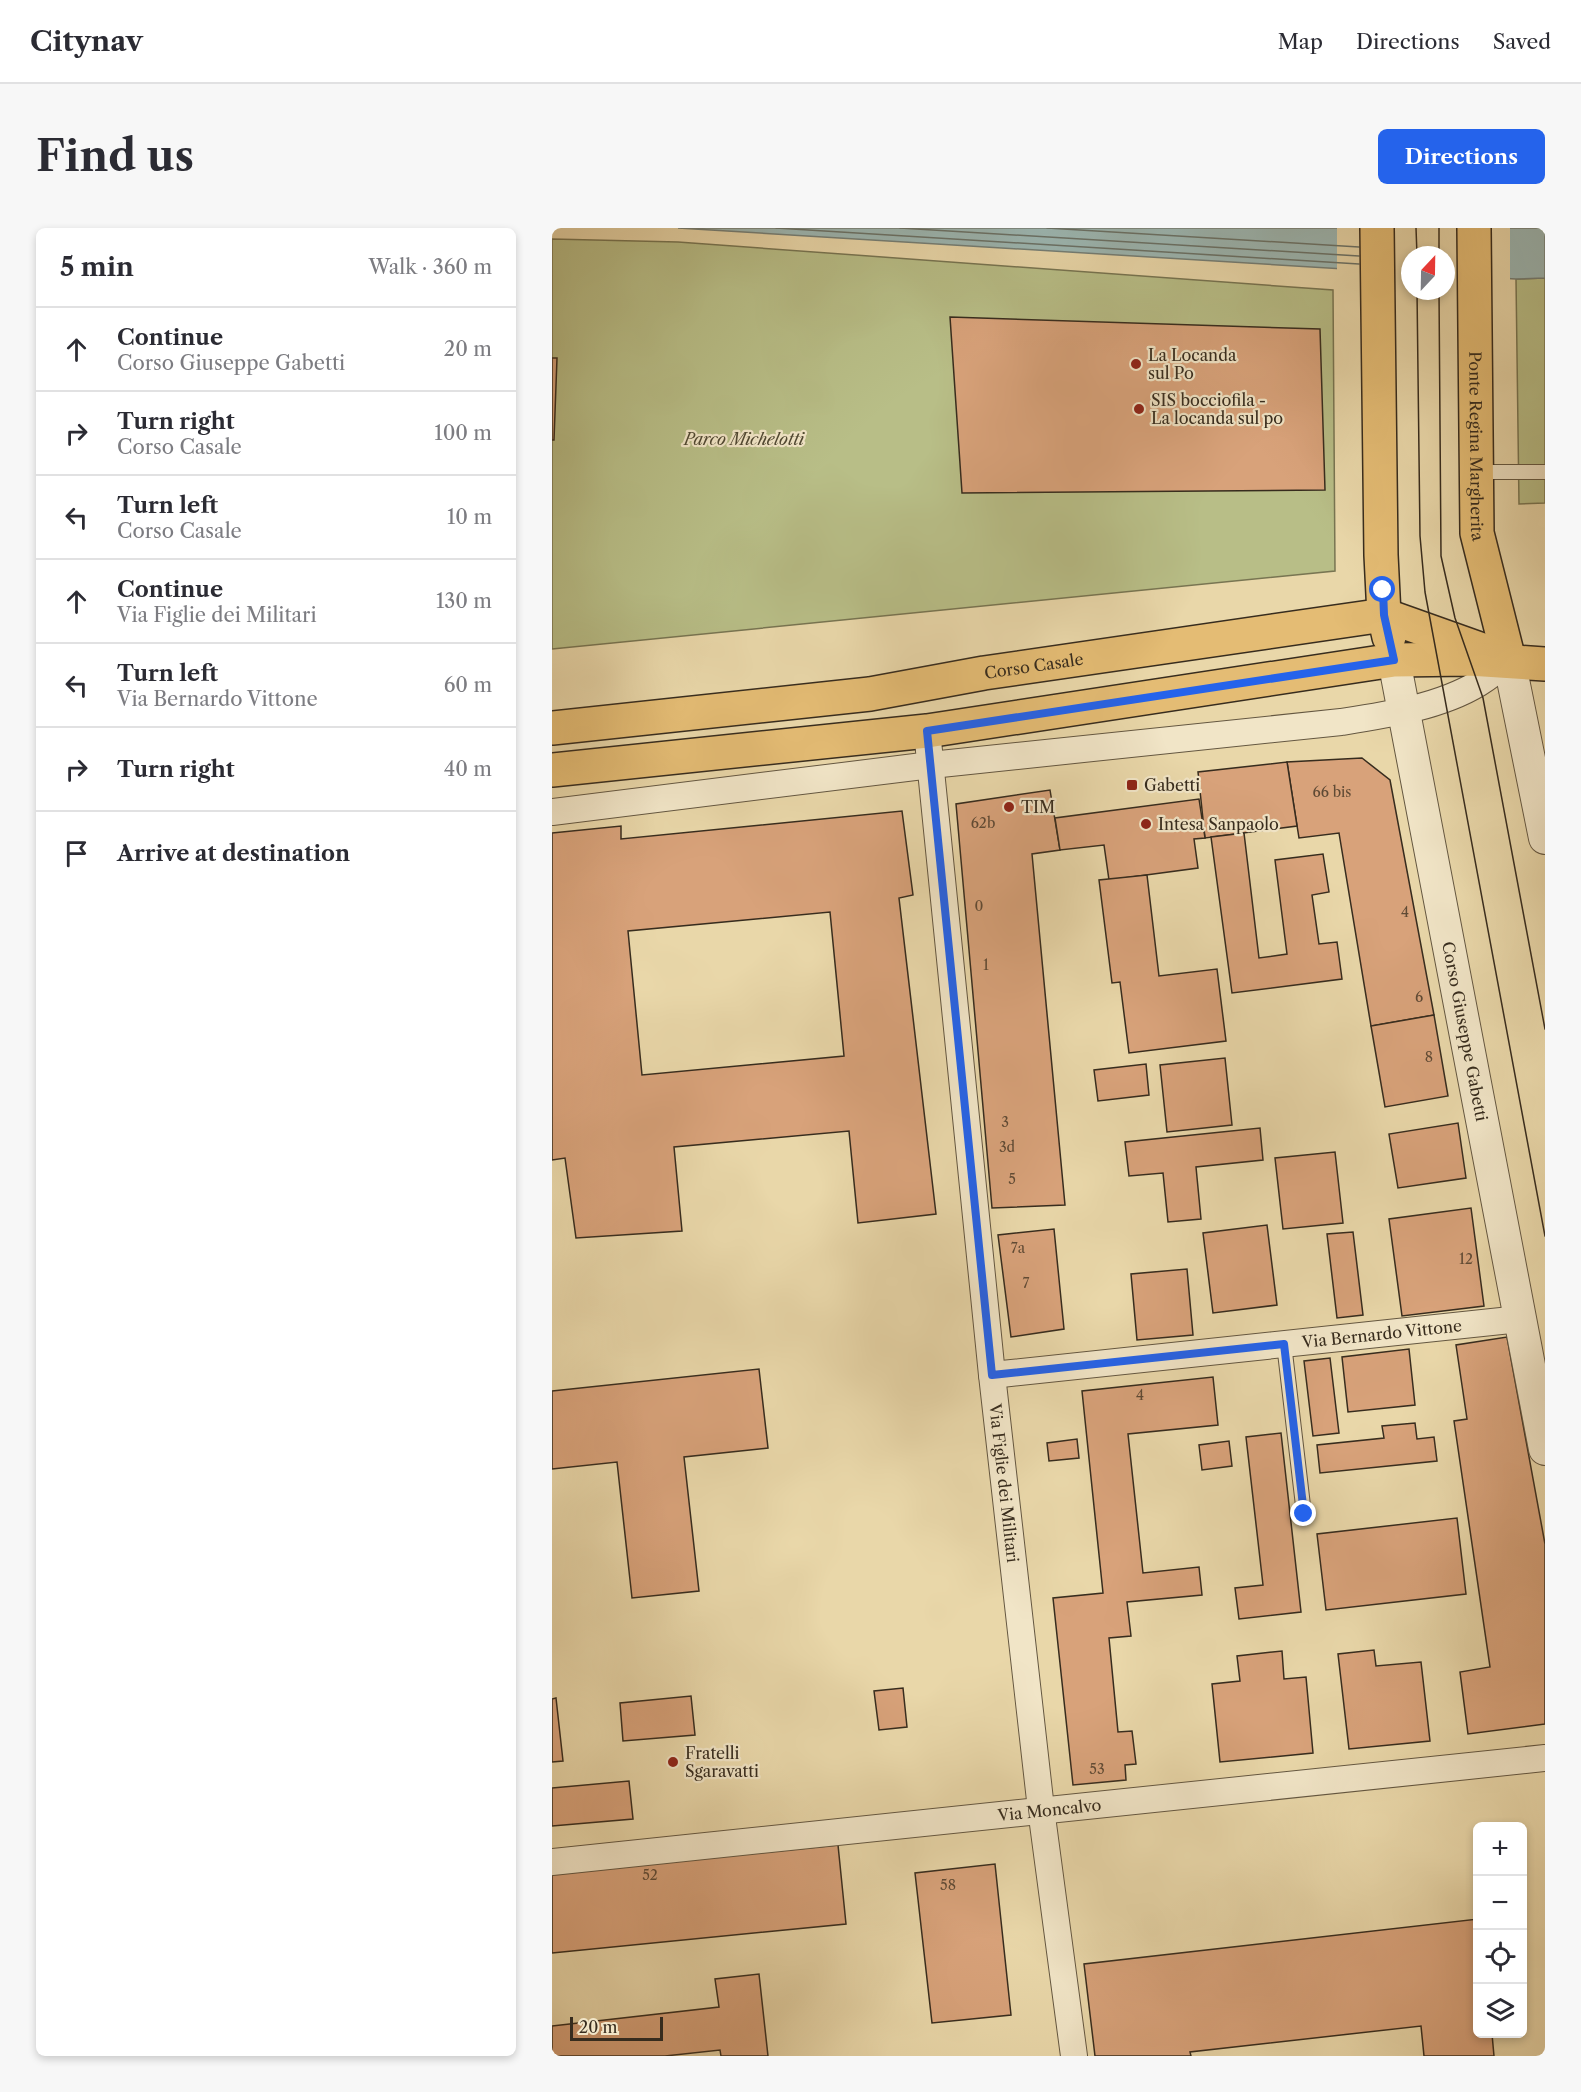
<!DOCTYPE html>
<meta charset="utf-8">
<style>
body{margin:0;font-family:"Libre Caslon Text",serif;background:#f7f7f7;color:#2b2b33}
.controls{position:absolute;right:18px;bottom:18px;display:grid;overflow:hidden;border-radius:9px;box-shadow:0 3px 9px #0003}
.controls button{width:54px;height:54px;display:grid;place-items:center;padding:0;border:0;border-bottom:2px solid #e1e1e2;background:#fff;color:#2b2b33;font:30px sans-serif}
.compass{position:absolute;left:849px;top:18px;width:54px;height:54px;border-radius:50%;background:#fff;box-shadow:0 3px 9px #0003;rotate:22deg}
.scale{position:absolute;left:18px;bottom:15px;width:93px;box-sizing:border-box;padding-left:6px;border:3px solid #372c1e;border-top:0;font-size:16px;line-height:21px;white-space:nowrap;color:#372c1e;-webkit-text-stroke:4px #f1e5c7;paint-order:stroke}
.stop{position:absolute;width:18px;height:18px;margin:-14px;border:4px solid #2563eb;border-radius:50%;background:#fff}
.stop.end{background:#2563eb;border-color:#fff;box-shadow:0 2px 6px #0008}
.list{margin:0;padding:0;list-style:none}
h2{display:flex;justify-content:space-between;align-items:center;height:78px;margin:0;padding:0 24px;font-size:26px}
h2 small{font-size:20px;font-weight:400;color:#7c7c81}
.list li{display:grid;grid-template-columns:39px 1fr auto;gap:18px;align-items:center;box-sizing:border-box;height:84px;padding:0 24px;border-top:2px solid #e1e1e2}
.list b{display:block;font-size:22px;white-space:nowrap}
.list p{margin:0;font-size:20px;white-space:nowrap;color:#7c7c81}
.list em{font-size:20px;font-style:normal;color:#7c7c81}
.icon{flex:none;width:33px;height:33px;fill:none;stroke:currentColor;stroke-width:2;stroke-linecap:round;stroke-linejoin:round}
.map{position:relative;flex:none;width:993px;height:1828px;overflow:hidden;border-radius:9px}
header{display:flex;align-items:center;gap:36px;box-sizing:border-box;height:84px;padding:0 30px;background:#fff;border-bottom:2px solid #e1e1e2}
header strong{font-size:28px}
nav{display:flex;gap:33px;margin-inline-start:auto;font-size:21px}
.intro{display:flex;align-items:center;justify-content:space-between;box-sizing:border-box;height:144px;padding:0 36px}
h1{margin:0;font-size:42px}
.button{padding:15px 27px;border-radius:9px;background:#2563eb;color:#fff;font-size:21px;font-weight:700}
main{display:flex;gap:36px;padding:0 36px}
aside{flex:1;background:#fff;border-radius:9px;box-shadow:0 3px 9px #0003}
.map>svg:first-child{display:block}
.green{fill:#b8be87;stroke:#787552;stroke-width:1.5}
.water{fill:#9cb7b3;stroke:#747f77;stroke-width:1.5}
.pier{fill:#e9d7a9}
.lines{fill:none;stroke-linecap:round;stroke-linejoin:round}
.shore{stroke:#6a7268;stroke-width:1.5}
.building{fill:#d8a27a;stroke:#372c1e;stroke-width:1.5;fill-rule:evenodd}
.service-casing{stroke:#645741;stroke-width:16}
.minor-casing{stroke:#645741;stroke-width:28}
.tertiary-casing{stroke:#645741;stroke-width:34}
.primary-casing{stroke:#372c1e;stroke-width:36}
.service{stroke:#f1e5c7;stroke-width:14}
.minor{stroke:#f1e5c7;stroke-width:26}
.tertiary{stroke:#f1e5c7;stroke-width:32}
.primary{stroke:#e4bc74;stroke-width:33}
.tram{stroke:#372c1e;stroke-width:1.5}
.route{stroke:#2563eb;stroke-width:8}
.poi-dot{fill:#8f2418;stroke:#f1e5c7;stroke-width:2}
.labels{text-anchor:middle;stroke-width:4.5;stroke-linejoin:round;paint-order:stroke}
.number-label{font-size:14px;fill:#5f4a35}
.poi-label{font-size:16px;fill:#372c1e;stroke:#f1e5c7;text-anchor:start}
.park-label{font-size:16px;font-style:italic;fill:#514933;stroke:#f1e5c7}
.street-label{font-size:16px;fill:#372c1e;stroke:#f1e5c7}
</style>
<header>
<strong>Citynav</strong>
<nav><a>Map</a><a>Directions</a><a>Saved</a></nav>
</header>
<div class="intro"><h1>Find us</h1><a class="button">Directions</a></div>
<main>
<aside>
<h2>5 min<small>Walk · 360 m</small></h2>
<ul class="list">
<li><svg class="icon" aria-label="ahead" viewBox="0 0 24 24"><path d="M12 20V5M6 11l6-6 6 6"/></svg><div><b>Continue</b><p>Corso Giuseppe Gabetti</p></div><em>20 m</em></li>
<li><svg class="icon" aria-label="right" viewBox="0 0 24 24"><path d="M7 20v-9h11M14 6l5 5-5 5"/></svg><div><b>Turn right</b><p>Corso Casale</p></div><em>100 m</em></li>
<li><svg class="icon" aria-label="left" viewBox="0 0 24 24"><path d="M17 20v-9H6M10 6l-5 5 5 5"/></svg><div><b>Turn left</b><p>Corso Casale</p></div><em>10 m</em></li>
<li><svg class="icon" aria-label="ahead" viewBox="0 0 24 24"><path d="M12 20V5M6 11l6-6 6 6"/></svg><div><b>Continue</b><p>Via Figlie dei Militari</p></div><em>130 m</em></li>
<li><svg class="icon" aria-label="left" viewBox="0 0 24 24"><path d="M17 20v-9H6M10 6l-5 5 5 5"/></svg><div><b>Turn left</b><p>Via Bernardo Vittone</p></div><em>60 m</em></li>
<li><svg class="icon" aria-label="right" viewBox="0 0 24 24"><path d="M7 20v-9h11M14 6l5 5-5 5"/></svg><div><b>Turn right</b></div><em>40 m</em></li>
<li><svg class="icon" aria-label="arrive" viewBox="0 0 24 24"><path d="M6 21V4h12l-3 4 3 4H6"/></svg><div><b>Arrive at destination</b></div></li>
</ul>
</aside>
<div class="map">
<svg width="993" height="1828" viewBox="0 0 993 1828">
<rect width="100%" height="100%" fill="#e9d7a9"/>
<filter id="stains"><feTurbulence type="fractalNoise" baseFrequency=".00333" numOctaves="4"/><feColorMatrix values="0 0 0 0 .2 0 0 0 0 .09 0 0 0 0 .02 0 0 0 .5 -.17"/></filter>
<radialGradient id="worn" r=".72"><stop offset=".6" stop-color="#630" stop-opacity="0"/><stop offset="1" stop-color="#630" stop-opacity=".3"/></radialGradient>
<g class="green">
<path d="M0,11L126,14L781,62L783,343L0,421Z"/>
<path d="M993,50V275L967,276L964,51Z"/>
</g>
<path class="water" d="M126,0H993V50L964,51L894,47V27H858V45Z"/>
<path class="pier" d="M785,0H958V54L894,50V27H858V48L785,43Z"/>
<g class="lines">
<g class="shore">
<path d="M224,0L807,36"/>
<path d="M348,0L807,28"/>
<path d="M495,0L807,19"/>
</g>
</g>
<g class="building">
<path d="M398,89L768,101L773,262L410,265Z"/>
<path d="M0,130H5L2,212H0Z"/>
<path d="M810,530L838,552L882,787L819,798L787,605L747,610L735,534Z"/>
<path d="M735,534L745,598L653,610L646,544Z"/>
<path d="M498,562L508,622L480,626L513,977L440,980L404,576Z"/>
<path d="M647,571L653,610L642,611L646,640L557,652L552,617L508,622L503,590Z"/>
<path d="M350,583L361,667L347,670L384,986L306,995L297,903L122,919L130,1003L24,1010L13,930L0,932V605L69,598V611ZM278,684L292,828L90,847L76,703Z"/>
<path d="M692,605L707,730L735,726L723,632L771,626L777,664L760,667L767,716L785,714L790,751L680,765L659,609Z"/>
<path d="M595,647L607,748L665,741L674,813L577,825L568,754L560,755L547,652Z"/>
<path d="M882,787L896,868L833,879L819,798Z"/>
<path d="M673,830L680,897L615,904L608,837Z"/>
<path d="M594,836L597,867L546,873L542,842Z"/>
<path d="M906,895L914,950L846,960L837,906Z"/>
<path d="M708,900L711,932L644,939L649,991L616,994L611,945L577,948L573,914Z"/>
<path d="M783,924L791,995L731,1001L723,930Z"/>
<path d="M919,980L932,1078L850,1088L837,991Z"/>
<path d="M715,997L725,1077L661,1085L651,1005Z"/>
<path d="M502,1001L512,1101L459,1109L446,1007Z"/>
<path d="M801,1004L811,1087L785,1090L775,1006Z"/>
<path d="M635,1041L641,1107L585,1112L579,1046Z"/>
<path d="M955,1109L993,1316V1496L916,1506L908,1444L938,1439L902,1193L915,1191L904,1117Z"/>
<path d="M857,1121L863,1177L796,1184L790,1129Z"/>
<path d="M778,1130L787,1205L761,1208L752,1133Z"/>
<path d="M207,1141L216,1220L132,1229L147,1363L80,1370L65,1234L0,1241V1163Z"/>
<path d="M661,1149L666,1197L576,1206L591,1345L647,1339L650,1367L575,1374L579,1408L557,1410L566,1504L580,1503L584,1536L573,1537L574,1552L521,1557L501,1370L551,1365L530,1163Z"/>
<path d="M863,1195L865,1211L882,1209L885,1233L768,1245L765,1217L832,1210L830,1198Z"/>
<path d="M729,1205L749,1384L687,1391L683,1360L711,1357L694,1209Z"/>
<path d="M525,1211L527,1230L497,1233L495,1215Z"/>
<path d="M677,1213L680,1238L650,1242L647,1217Z"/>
<path d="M905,1290L914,1366L774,1382L765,1306Z"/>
<path d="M822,1422L824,1438L869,1434L878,1513L797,1521L786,1426Z"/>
<path d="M730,1423L732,1451L754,1449L761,1525L668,1534L660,1456L688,1453L685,1428Z"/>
<path d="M351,1460L355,1499L327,1502L322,1463Z"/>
<path d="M139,1468L143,1507L71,1513L68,1475Z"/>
<path d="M4,1470L11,1533L0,1534V1471Z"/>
<path d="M77,1553L81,1591L0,1598V1560Z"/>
<path d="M286,1617L294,1696L0,1725V1645Z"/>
<path d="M443,1636L459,1787L380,1795L363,1645Z"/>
<path d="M926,1691V1806H940L942,1828H872L869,1798L638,1824L639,1828H543L532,1736Z"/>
<path d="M207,1746L216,1828H169L168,1822L113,1828H0V1798L167,1779L163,1751Z"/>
</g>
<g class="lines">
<g class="service-casing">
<g id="service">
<path d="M923,244H993"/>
<path d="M732,1116L752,1286"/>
</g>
</g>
<g class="minor-casing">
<g id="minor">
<path id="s1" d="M375,503L440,1147L489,1581L522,1828"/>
<path d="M0,584L379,537L789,494C834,487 888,479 927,455C938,448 948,440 957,432"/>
<path id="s2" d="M440,1147L968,1091"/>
<path id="s3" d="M0,1634L993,1530"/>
</g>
</g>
<g class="tertiary-casing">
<g id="tertiary">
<path id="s4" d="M842,432L993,1221"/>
<path d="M957,432L993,610"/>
</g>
</g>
<g class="primary-casing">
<g id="primary">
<path d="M825,0L829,327L832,387L837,409"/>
<path id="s5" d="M922,0L925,305L957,432"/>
<path id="s6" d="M0,500L318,466L432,445L832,387L936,424"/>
<path d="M0,542L375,503L842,432L917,431L993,436"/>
</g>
</g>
<use href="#service" class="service"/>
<use href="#minor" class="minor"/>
<use href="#tertiary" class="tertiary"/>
<use href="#primary" class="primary"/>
<g class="tram">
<path d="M864,0L865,27"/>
<path d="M887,0V27"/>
<path d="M865,63L868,308L873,364L993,1008"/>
<path d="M887,63L889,328L903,390L931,470L993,801"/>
</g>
</g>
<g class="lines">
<path class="route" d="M752,1286L732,1116L440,1147L375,503L842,432L832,387L831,362"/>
</g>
<g class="poi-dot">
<circle cx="584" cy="136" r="6"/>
<circle cx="587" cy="181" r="6"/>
<rect x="574" y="551" width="12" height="12" rx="3"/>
<circle cx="457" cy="579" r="6"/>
<circle cx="594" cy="596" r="6"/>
<circle cx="121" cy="1534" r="6"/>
</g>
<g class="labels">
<g class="number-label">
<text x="780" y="569">66 bis</text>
<text x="431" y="600">62b</text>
<text x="427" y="683">0</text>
<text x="853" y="689">4</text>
<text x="434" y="742">1</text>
<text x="867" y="774">6</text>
<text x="877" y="834">8</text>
<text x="453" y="899">3</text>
<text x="455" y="924">3d</text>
<text x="460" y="956">5</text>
<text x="466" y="1025">7a</text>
<text x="914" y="1036">12</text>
<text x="474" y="1060">7</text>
<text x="588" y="1172">4</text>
<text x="545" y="1546">53</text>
<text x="98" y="1652">52</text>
<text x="396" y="1662">58</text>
</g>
<g class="poi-label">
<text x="596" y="133">La Locanda<tspan x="596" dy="18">sul Po</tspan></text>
<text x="599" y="178">SIS bocciofila -<tspan x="599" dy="18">La locanda sul po</tspan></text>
<text x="592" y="563">Gabetti</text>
<text x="469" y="585">TIM</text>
<text x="606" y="602">Intesa Sanpaolo</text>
<text x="133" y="1531">Fratelli<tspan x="133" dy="18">Sgaravatti</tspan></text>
</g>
<g class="park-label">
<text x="192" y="217">Parco Michelotti</text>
</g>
<g class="street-label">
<text dy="6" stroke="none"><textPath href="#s5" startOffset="218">Ponte Regina Margherita</textPath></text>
<text dy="6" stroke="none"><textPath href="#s6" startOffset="486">Corso Casale</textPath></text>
<text dy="6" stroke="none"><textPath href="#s4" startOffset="378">Corso Giuseppe Gabetti</textPath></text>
<text dy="6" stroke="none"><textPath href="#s2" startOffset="392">Via Bernardo Vittone</textPath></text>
<text dy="6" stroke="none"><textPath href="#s1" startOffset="756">Via Figlie dei Militari</textPath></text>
<text dy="6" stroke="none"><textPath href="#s3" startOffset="500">Via Moncalvo</textPath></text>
</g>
</g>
<rect width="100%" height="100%" filter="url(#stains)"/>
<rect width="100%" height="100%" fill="url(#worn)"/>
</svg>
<div class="controls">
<button>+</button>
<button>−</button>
<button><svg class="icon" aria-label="locate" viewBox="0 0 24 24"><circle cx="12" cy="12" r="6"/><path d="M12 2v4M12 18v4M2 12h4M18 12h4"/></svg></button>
<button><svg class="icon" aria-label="layers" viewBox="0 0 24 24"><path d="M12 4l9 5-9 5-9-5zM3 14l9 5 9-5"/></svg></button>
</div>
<svg class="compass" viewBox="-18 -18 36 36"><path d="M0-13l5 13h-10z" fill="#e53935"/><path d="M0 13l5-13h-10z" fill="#7c7c81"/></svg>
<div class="scale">20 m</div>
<div class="stop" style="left:831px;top:362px"></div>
<div class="stop end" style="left:752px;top:1286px"></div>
</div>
</main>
